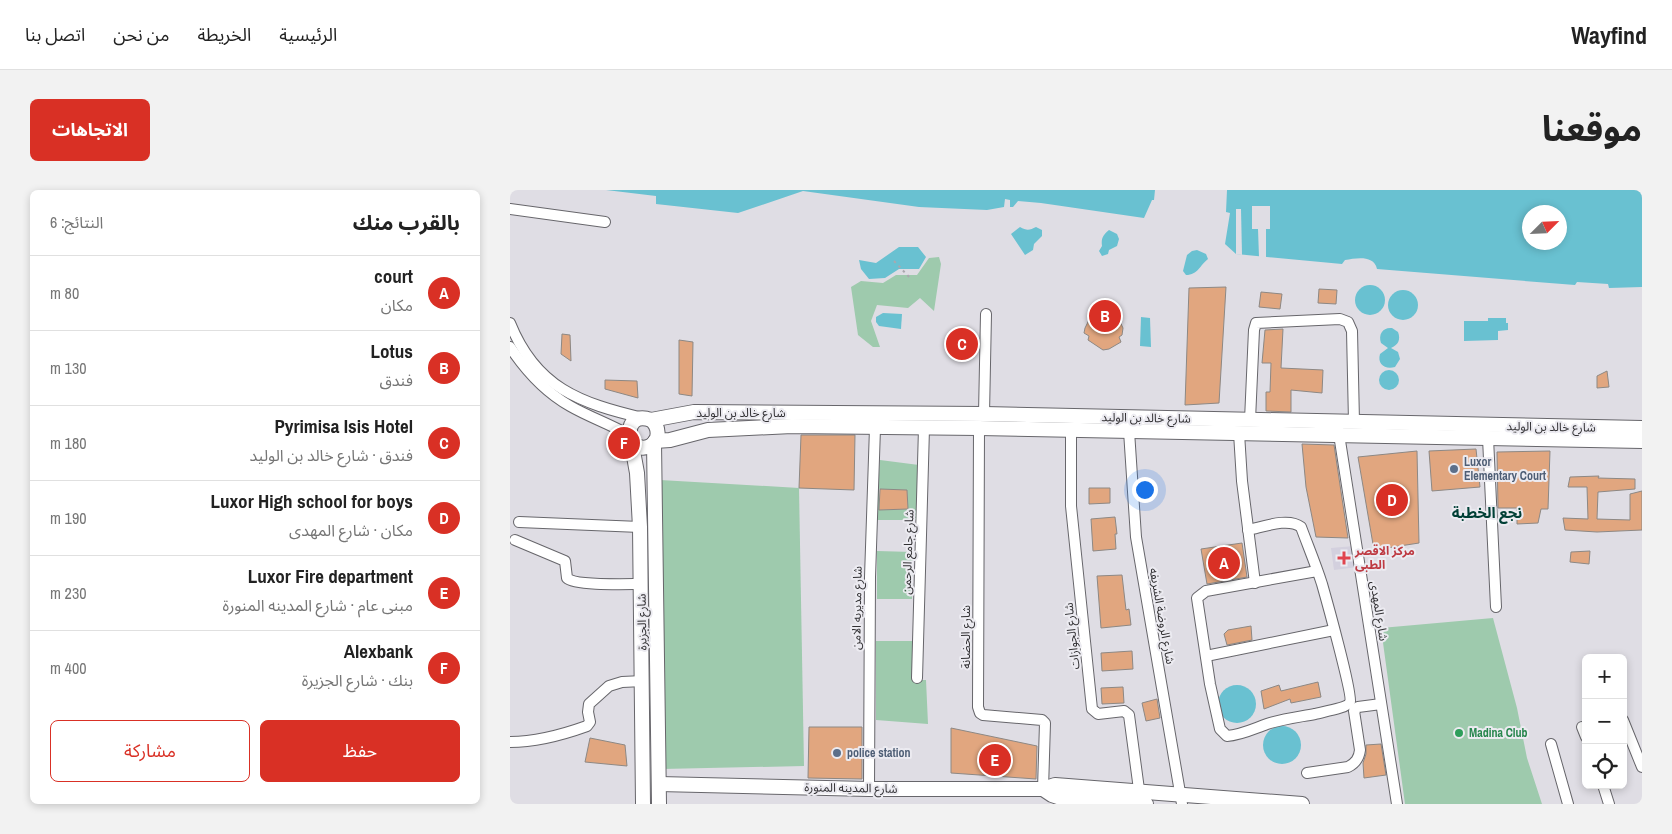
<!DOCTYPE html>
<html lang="ar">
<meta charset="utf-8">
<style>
body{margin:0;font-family:"Archivo Narrow","Noto Sans Arabic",sans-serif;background:#f2f2f2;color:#222;direction:rtl}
.controls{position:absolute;right:15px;bottom:15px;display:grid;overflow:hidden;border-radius:8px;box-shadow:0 2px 8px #0003}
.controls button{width:45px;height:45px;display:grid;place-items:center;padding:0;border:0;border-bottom:1px solid #e0e0e0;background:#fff;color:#222;font:25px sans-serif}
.compass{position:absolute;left:1012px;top:15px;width:45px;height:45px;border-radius:50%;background:#fff;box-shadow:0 2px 8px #0003;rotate:66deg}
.you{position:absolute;left:634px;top:299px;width:18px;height:18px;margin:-12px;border:4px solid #fff;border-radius:50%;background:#1a73e8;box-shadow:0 0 0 8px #1a73e833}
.badge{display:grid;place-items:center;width:32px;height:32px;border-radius:50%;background:#d93025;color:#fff;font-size:16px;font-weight:700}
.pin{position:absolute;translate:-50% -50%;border:2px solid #fff;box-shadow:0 1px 5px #0006}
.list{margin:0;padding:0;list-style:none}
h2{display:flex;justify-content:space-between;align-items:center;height:65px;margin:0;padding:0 20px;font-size:21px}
h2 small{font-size:16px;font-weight:400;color:#767676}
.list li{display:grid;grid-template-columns:32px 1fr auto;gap:15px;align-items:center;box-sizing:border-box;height:75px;padding:0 20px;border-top:1px solid #e0e0e0}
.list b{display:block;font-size:19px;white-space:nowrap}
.list p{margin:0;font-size:16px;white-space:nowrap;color:#767676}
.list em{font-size:16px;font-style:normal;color:#767676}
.actions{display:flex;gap:10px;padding:15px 20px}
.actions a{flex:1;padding:11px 0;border:1px solid #d93025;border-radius:8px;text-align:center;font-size:18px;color:#d93025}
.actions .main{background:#d93025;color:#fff}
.icon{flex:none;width:28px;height:28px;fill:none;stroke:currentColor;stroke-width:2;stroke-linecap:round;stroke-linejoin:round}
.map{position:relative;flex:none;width:1132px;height:614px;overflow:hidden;direction:ltr;border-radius:8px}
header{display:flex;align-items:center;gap:30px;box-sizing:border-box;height:70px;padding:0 25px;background:#fff;border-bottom:1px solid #e0e0e0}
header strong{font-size:24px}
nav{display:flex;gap:28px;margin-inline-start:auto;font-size:18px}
.intro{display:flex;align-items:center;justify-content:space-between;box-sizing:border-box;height:120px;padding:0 30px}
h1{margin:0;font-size:35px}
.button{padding:12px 22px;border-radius:8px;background:#d93025;color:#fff;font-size:18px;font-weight:700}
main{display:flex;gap:30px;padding:0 30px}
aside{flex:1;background:#fff;border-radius:8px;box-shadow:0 2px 8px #0003}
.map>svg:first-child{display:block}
.built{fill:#d3d0de}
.green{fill:#9ecaad;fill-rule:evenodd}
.water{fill:#69c1d1;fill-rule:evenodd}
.pier{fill:#dfdde4}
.building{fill:#e1a67f;stroke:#8d8884}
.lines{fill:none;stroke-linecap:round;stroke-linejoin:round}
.minor-casing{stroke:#67666b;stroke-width:12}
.major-casing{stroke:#67666b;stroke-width:16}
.path{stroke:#aaa8ae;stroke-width:2;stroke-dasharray:2.5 4;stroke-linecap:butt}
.minor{stroke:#fff;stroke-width:10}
.major{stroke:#fff;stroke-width:14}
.service-dot{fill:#5c6f8a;stroke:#ecebf1;stroke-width:2}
.health-dot{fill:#e0444e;stroke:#ecebf1;stroke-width:2}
.leisure-dot{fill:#2e9e5b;stroke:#ecebf1;stroke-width:2}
.labels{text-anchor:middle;stroke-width:4;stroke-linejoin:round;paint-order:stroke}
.street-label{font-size:12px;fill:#323134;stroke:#ecebf1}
.service-label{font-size:12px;font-weight:bold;fill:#4e5e75;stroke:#ecebf1;text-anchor:start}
.health-label{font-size:12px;font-weight:bold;fill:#be3a42;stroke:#ecebf1;text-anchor:start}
.leisure-label{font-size:12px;font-weight:bold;fill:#27864d;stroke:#ecebf1;text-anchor:start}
.quarter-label{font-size:15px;font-weight:bold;fill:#014036;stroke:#ecebf1}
</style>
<header>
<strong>Wayfind</strong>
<nav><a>الرئيسية</a><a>الخريطة</a><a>من نحن</a><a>اتصل بنا</a></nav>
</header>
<div class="intro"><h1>موقعنا</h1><a class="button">الاتجاهات</a></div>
<main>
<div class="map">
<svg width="1132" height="614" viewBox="0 0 1132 614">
<rect width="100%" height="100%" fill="#dfdde4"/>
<path class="built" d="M844,356L848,377L824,380L821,358Z"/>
<g class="green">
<path d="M429,67L431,74L424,121L410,108L398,118L367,115L361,131L370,157H363L348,145L341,97L351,91L373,93L386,85H407L419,68Z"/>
<path d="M370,270L409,275L408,330H366ZM369,299L397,300L398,319L369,320Z"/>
<path d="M150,290L289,298L294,576L152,579Z"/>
<path d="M367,361L403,362L402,409H367Z"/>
<path d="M983,428L1007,518L1017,568L1032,614H895L871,438Z"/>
<path d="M366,451H404L405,490H416L418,534L366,530Z"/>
</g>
<g class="water">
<path d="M96,0H645L644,10H642L634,28L531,13L508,11L503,17H500V10L495,9L494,17L477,20L409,17L293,1L228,23L146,14V6Z"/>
<path d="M717,0H1132V97L1099,98L1098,94L1067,92L1065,95L867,79C864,65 847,68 835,70L832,74L726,64L715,54L720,23L716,22ZM1019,22H1050V52H1019Z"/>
<path d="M510,37C517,41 520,40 526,37L532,40V46L524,54L523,60L515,65L501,44Z"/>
<path d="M599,40L607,44L609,49L607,56L599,60L598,64L592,66L589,61L592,56C591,48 593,45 599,40Z"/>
<path d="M389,57H408L416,67L409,79H389L375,88L359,89L351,79L349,70L366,73Z"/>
<path d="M687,60L696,64L698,69C690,75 688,85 676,85L673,81L677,65L682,61Z"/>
<circle cx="860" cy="110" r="15"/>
<circle cx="893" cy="115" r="15"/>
<path d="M373,123L392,124L391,139L369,136L366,132V127Z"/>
<path d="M631,127L640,128L641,157L630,156Z"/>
<path d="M978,128H996V133H998V140L988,141V150L954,151V131H978Z"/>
<path d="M882,138L888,142C891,150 888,155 881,158L888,162L890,169L885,177C875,180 867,174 870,164L878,158L871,153C868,144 873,137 882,138Z"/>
<circle cx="879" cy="190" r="10"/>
<circle cx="727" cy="514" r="19"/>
<circle cx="772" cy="555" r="19"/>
</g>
<g class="pier">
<path d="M742,16H760V39H756V68L749,67L748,39H742Z"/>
<path d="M726,19H731L732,65L726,64Z"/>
</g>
<g class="building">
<path d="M716,97L709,213L675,215L679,98Z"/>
<path d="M809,99L827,100L826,114L808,113Z"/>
<path d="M751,102L772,104L770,119L749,117Z"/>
<path d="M594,113L605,121L613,138L612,145L609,147L611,152L599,159L593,160L578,150L579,146L574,143L575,138L584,120Z"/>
<path d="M773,139L771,178L813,180L812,203L781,200V222L756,221V202H760L761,173H752L755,140Z"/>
<path d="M52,144L60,145L61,171L51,164Z"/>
<path d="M169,150L183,152L182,206L169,204Z"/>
<path d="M1097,181L1099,197L1087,198V186Z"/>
<path d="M95,190L127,191L128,208L95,199Z"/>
<path d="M291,245H345L344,300L289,298Z"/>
<path d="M792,254L824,255L838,348L806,347L796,297Z"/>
<path d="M966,259L970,297L922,301L919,261Z"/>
<path d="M907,261L909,353L864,360L848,267Z"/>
<path d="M1040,261L1038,319H1031L1028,333L1007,334V318H988L987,262Z"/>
<path d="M1089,286L1088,288L1125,289V299L1088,302L1087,329L1120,330V304L1132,301V340L1087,342L1055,340L1053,328L1078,329L1077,297H1058L1060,287Z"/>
<path d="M579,298H600V313L579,314Z"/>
<path d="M370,299L397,300L398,319L369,320Z"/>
<path d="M605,327L607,344H605L606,359L583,361L581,329Z"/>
<path d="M732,353L737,387L697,394L691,359Z"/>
<path d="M1080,361L1079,374L1060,372L1061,362Z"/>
<path d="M612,385L616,420L619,419L621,435L591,438L587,386Z"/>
<path d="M741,436L742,450L717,455L714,444L718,440Z"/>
<path d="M622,461L623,479L592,481L591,463Z"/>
<path d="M808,492L811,507L781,513L780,509L754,519L751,501L769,495L771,501Z"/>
<path d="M613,497L614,513L592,514L591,498Z"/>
<path d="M647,509L650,528L636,531L632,513Z"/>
<path d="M299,537H352V589L298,588Z"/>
<path d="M441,538L527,556L526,589L441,583Z"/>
<path d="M80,548L115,555L117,576L75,572Z"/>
<path d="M871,554L876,585L854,588L853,573L856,564V555Z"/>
</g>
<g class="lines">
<g class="minor-casing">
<g id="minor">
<path d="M0,19L95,32"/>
<path d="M0,133C26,198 70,213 133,228"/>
<path d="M0,157C16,181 35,202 60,216C79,227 100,234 119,245"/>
<path d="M474,224L476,124"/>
<path d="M740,230L744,140L746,133L830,129L838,132L842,141L844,232"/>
<path d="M469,238L468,517L470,523L473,525L532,530L535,533L533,599"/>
<path d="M828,238L887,614"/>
<path d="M561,240V316L582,519L588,524L614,521L619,525L630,607"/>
<path d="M619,241L626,347L672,614"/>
<path d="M729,243L732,291L745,393"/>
<path d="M978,248L986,417"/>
<path d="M9,332L130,337"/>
<path d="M738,340C753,337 778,327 791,337C798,356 806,375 812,394C816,408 843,505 840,512C838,518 811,522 805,524C789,527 772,529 757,534C743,539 731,545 717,546L710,539L700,494L687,408L696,401L807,381"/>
<path d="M5,350L55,371L57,388C65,396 118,394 132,394"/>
<path d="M696,466L824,440"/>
<path d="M407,488L414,238"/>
<path d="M1113,530L1132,577"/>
<path d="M1072,537L1076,547"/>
<path d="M0,552C27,552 52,545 77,536L80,532L78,522L79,514L99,496L112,492L133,491"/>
<path d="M1041,554L1058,614"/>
<path d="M797,583L838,577C846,573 849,568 850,560L844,521L848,517L871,514"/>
<path d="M1093,595L1099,614"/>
<path d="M359,599L360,387L365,238"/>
</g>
</g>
<g class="major-casing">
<g id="major">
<path d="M141,230C149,236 151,250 140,256C116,267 110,219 141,230L184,222L474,224L1132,238"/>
<path d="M121,250L127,283L130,337L133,614"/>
<path d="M145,251L160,250L198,240L282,236L469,238L1132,251"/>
<path d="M144,253L149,614"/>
<path d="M149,594L359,599H533L545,595L792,614"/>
<path d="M533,599L542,605L548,607L636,614"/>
</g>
</g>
<path class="path" d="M384,71L401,89"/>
<use href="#minor" class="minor"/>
<use href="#major" class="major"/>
</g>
<g class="service-dot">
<circle cx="944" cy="279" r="5"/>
<circle cx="327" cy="563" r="5"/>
</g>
<path class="health-dot" d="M831.5 360.5h5v5h5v5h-5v5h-5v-5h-5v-5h5z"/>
<circle class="leisure-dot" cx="949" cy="543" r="5"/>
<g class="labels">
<g class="street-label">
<text x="231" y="227">شارع خالد بن الوليد</text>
<text transform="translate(636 228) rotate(1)" y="4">شارع خالد بن الوليد</text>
<text transform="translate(1041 237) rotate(1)" y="4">شارع خالد بن الوليد</text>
<text transform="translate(398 362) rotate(-88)" y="4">شارع جامع الرحمن</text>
<text transform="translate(347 418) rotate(-89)" y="4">شارع مديريه الامن</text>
<text transform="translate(869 421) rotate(81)" y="4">شارع المهدى</text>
<text transform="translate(652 426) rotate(80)" y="4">شارع الروضة الشريفه</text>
<text transform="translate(132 432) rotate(-91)" y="4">شارع الجزيرة</text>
<text transform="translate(562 446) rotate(-96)" y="4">شارع الجوازات</text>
<text transform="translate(456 447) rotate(-90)" y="4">شارع الحضانة</text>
<text transform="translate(341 598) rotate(1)" y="4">شارع المدينه المنورة</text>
</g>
<g class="service-label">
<text x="954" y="276">Luxor<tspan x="954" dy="14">Elementary Court</tspan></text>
<text x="337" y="567">police station</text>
</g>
<g class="health-label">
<text x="845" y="365">مركز الاقصر<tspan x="845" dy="14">الطبى</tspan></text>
</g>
<g class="leisure-label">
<text x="959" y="547">Madina Club</text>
</g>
<g class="quarter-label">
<text x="977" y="328">نجع الخطبة</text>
</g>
</g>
</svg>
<div class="controls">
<button>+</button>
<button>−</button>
<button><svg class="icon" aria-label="locate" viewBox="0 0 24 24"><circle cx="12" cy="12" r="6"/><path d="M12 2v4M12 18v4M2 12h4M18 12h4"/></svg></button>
</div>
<svg class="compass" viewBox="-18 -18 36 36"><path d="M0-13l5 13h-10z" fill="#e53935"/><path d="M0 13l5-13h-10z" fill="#767676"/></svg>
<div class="you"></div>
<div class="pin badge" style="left:714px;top:373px">A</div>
<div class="pin badge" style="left:595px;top:126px">B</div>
<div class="pin badge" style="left:452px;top:154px">C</div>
<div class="pin badge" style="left:882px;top:310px">D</div>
<div class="pin badge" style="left:485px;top:570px">E</div>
<div class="pin badge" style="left:114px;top:253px">F</div>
</div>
<aside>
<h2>بالقرب منك<small>النتائج: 6</small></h2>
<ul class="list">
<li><span class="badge">A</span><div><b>court</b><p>مكان</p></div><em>80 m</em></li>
<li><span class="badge">B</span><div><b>Lotus</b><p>فندق</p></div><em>130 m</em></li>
<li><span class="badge">C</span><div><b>Pyrimisa Isis Hotel</b><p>فندق · شارع خالد بن الوليد</p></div><em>180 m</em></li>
<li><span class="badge">D</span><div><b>Luxor High school for boys</b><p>مكان · شارع المهدى</p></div><em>190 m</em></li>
<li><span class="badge">E</span><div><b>Luxor Fire department</b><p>مبنى عام · شارع المدينه المنورة</p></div><em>230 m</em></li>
<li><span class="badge">F</span><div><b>Alexbank</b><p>بنك · شارع الجزيرة</p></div><em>400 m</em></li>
</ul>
<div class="actions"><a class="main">حفظ</a><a>مشاركة</a></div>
</aside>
</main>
